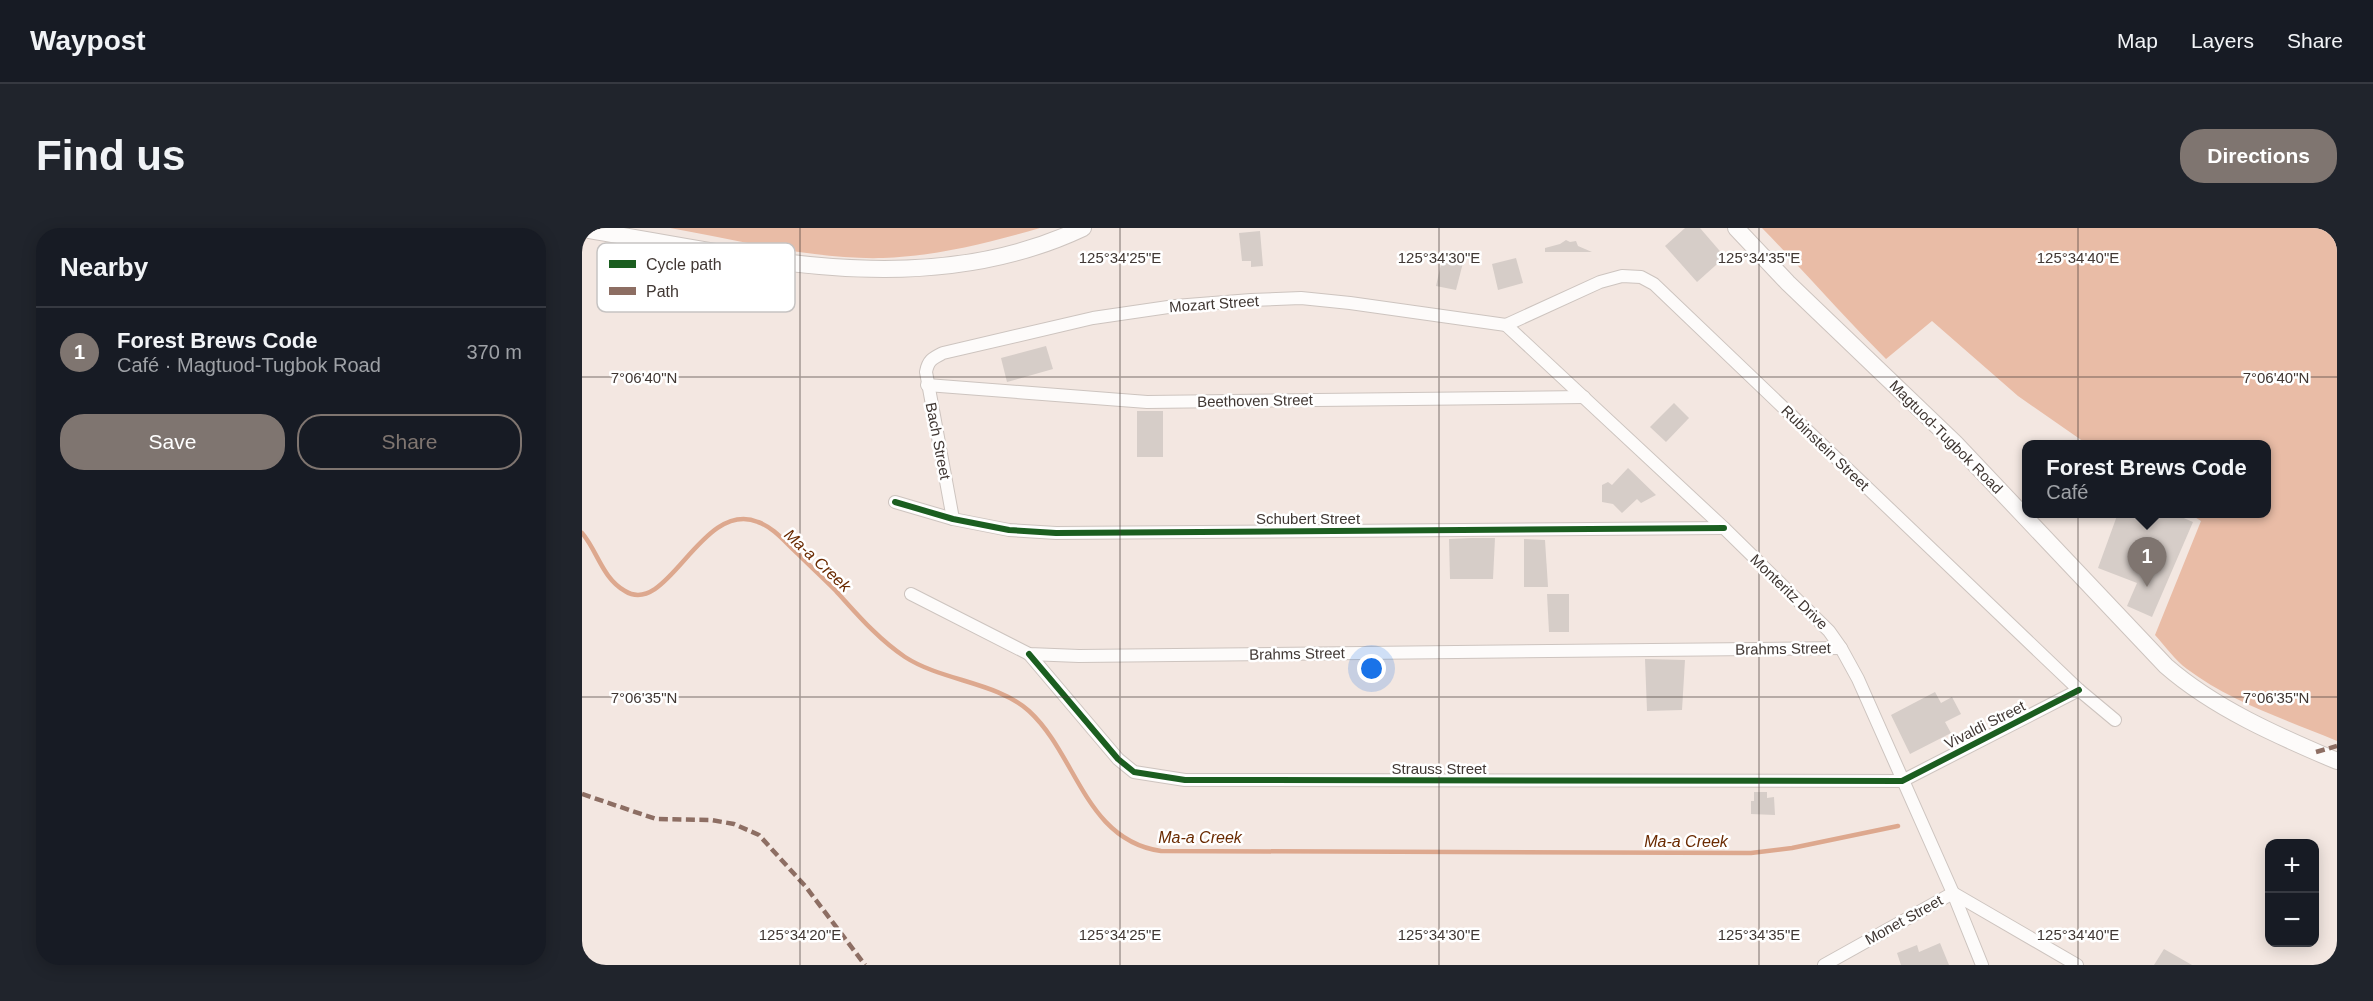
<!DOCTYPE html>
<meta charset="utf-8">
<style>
body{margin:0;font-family:Helvetica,sans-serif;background:#20242c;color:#f1f3f6}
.controls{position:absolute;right:18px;bottom:18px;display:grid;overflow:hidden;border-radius:12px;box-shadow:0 3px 15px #0003}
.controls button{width:54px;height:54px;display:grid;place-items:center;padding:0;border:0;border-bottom:2px solid #363941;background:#171b24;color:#f1f3f6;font:30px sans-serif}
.you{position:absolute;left:790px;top:441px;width:21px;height:21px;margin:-15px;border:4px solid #fff;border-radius:50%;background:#1a73e8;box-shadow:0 0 0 9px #1a73e833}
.badge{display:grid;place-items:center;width:39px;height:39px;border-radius:50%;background:#7f7570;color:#fff;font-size:20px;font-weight:700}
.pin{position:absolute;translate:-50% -50px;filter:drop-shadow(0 2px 3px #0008)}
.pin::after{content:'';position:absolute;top:32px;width:21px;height:18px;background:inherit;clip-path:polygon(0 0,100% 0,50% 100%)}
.popup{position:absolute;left:1440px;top:212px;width:249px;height:78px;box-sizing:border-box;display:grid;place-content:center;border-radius:12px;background:#171b24;filter:drop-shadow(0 2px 4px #0005);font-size:20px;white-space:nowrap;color:#9ea1a6}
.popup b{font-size:22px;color:#f1f3f6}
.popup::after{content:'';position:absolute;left:50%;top:100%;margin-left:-12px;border:12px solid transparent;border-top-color:#171b24}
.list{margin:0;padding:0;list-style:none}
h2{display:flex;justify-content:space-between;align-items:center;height:78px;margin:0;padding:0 24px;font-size:26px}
h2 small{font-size:20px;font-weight:400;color:#9ea1a6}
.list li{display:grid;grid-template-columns:39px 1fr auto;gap:18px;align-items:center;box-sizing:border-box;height:90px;padding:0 24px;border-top:2px solid #363941}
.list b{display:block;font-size:22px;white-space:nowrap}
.list p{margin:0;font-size:20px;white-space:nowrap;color:#9ea1a6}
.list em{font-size:20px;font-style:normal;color:#9ea1a6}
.actions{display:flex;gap:12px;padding:18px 24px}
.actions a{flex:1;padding:14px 0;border:2px solid #7f7570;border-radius:24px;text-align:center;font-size:21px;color:#7f7570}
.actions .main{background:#7f7570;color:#fff}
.map{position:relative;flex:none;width:1755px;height:737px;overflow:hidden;border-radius:24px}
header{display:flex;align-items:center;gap:36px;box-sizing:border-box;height:84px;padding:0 30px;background:#171b24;border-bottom:2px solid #363941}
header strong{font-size:28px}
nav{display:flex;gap:33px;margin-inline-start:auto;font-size:21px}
.intro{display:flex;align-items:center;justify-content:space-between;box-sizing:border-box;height:144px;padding:0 36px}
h1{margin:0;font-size:42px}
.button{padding:15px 27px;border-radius:24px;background:#7f7570;color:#fff;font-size:21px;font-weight:700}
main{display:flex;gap:36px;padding:0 36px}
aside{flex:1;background:#171b24;border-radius:24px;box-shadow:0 3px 15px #0003}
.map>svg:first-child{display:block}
.forest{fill:#e9bca6}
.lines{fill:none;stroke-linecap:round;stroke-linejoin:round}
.stream{stroke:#dda88e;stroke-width:4.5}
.building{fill:#d6cdc8}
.minor-casing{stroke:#cdc4bf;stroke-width:14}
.secondary-casing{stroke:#cdc4bf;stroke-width:18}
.minor{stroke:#fdfbfa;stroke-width:12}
.secondary{stroke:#fdfbfa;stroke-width:16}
.quiet{stroke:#8d6e63;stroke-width:4.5;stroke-dasharray:9 4.5;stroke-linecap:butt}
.cycleway-casing{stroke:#fff;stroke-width:10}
.cycleway{stroke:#1b5e20;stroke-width:6}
.ticks{fill:none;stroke:#403733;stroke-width:1.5;stroke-opacity:0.45}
.labels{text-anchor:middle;stroke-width:5;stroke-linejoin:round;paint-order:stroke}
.street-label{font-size:15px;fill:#403733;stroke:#fff}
.water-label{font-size:16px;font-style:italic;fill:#6a2a00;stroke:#fff}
.key{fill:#fff;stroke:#c6c3c2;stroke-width:1.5}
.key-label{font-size:16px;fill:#403733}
.ticks-label{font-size:15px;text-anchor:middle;fill:#403733;stroke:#fff;stroke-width:5;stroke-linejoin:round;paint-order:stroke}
</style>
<header>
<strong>Waypost</strong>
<nav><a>Map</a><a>Layers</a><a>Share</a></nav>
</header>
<div class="intro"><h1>Find us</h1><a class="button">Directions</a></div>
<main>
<aside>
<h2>Nearby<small></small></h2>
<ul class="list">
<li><span class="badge">1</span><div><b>Forest Brews Code</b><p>Café · Magtuod-Tugbok Road</p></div><em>370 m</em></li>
</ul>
<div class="actions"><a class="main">Save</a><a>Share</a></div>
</aside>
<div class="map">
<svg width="1755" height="737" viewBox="0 0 1755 737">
<rect width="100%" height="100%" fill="#f3e7e1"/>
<g class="forest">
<path d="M88,0H458C406,15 354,28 301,30C233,32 155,12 88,0Z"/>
<path d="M1180,0H1755V513C1705,492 1649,474 1605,441C1593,432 1583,418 1573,407L1619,293L1608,286H1685V216H1505L1436,168L1350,93L1304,131C1261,88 1222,43 1180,0Z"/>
</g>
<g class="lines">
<path class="stream" d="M0,305C15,322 20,350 43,363C86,390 119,271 176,294C191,299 204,315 215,325C228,338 241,350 254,363C275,386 296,411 323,429C360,453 415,454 447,483C495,527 503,612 579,623L1169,625L1210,620L1316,598"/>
</g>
<g class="building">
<path d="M1103,0H1118L1143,29L1115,54L1083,18Z"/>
<path d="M678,3L681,38L669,39V33H660L657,5Z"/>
<path d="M984,12L988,14L994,13L996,18L1010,24H963V20L978,16Z"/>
<path d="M862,23L883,27L874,62L854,58Z"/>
<path d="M934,30L941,55L916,62L910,36Z"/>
<path d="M464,118L471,141L425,154L419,130Z"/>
<path d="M1092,175L1107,190L1084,214L1068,199Z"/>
<rect x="555" y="183" width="26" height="46"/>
<path d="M1046,240L1074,267L1059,275L1055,271L1040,285L1031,276L1020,274V257L1026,254L1030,257Z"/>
<path d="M1536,285H1571L1583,290L1585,285H1590L1611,294L1570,389L1545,378L1555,355L1516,340Z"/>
<path d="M889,310H913L911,351H868L867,311Z"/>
<path d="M942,311L963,312L966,359H942Z"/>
<path d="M965,366H987V404H967Z"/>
<path d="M1063,431L1103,432L1100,482L1065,483Z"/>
<path d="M1353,464L1359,475L1370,469L1379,486L1363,494L1369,505L1328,526L1309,487Z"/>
<path d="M1172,564H1185V570L1192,569L1193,587L1169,586V573H1172Z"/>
<path d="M1358,715L1367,737H1319L1315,725L1335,717L1337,724Z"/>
<path d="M1582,721L1610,737H1572Z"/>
</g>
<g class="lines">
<g class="minor-casing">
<g id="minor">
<path d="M924,97L1142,300L1247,403L1259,420L1276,451L1371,665L1400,737"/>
<path d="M924,97L1018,54L1040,48L1059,49L1072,56L1497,462L1533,492"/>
<path d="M345,157L565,174L1002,169"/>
<path d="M313,274L371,291L427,302L474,305L1142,300"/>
<path d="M371,291L344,144C346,132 351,130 361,125L511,90L593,78L669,72L719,70L768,75L924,97"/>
<path d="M329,366L447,426L497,428L1259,420"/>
<path d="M447,426L536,531L552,544L603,552L1320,553L1497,462"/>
<path d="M1242,737L1371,665L1495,737"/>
</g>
</g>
<g class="secondary-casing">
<g id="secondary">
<path d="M1154,0L1206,55L1373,215L1584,438C1632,480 1696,508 1755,533"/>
<path d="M0,1C167,28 340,76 501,0"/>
</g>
</g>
<use href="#minor" class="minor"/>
<use href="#secondary" class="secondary"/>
<g class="quiet">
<path d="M1734,524L1755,518"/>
<path d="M0,566L74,591L129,592L152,596L177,607L224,659L283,737"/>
</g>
<g class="cycleway-casing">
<g id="cycleway">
<path d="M313,274L371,291L427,302L474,305L1142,300"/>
<path d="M447,426L536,531L552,544L603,552L1320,553L1497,462"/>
</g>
</g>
<use href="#cycleway" class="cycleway"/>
</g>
<path class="ticks" d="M218,0V737M538,0V737M857,0V737M1177,0V737M1496,0V737M0,149H1755M0,469H1755"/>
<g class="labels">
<g class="street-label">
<text transform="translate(632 76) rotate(-4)" y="5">Mozart Street</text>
<text transform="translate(673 173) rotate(-1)" y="5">Beethoven Street</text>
<text transform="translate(1364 209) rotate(45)" y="5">Magtuod-Tugbok Road</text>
<text transform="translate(356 213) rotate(79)" y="5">Bach Street</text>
<text transform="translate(1243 220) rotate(44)" y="5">Rubinstein Street</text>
<text x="726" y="296">Schubert Street</text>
<text transform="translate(1207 364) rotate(44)" y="5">Monteritz Drive</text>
<text transform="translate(1201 421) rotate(-1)" y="5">Brahms Street</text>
<text transform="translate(715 426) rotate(-1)" y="5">Brahms Street</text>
<text transform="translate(1403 497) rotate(-27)" y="5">Vivaldi Street</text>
<text x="857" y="546">Strauss Street</text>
<text transform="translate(1322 692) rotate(-29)" y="5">Monet Street</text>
</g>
<g class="water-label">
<text transform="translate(236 332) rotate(43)" y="6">Ma-a Creek</text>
<text x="618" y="615">Ma-a Creek</text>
<text x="1104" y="619">Ma-a Creek</text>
</g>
</g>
<rect x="15" y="15" width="198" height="69" rx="9" class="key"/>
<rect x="27" y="32" width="27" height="8" fill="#1b5e20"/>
<rect x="27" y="59" width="27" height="8" fill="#8d6e63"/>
<g class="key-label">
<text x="64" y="42">Cycle path</text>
<text x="64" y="69">Path</text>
</g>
<g class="ticks-label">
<text x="538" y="35">125°34'25"E</text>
<text x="857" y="35">125°34'30"E</text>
<text x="1177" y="35">125°34'35"E</text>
<text x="1496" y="35">125°34'40"E</text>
<text x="62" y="155">7°06'40"N</text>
<text x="1694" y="155">7°06'40"N</text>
<text x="62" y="475">7°06'35"N</text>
<text x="1694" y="475">7°06'35"N</text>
<text x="218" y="712">125°34'20"E</text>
<text x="538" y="712">125°34'25"E</text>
<text x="857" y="712">125°34'30"E</text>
<text x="1177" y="712">125°34'35"E</text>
<text x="1496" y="712">125°34'40"E</text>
</g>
</svg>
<div class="controls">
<button>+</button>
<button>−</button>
</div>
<div class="you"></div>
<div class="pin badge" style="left:1565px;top:359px">1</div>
<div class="popup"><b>Forest Brews Code</b>Café</div>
</div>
</main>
